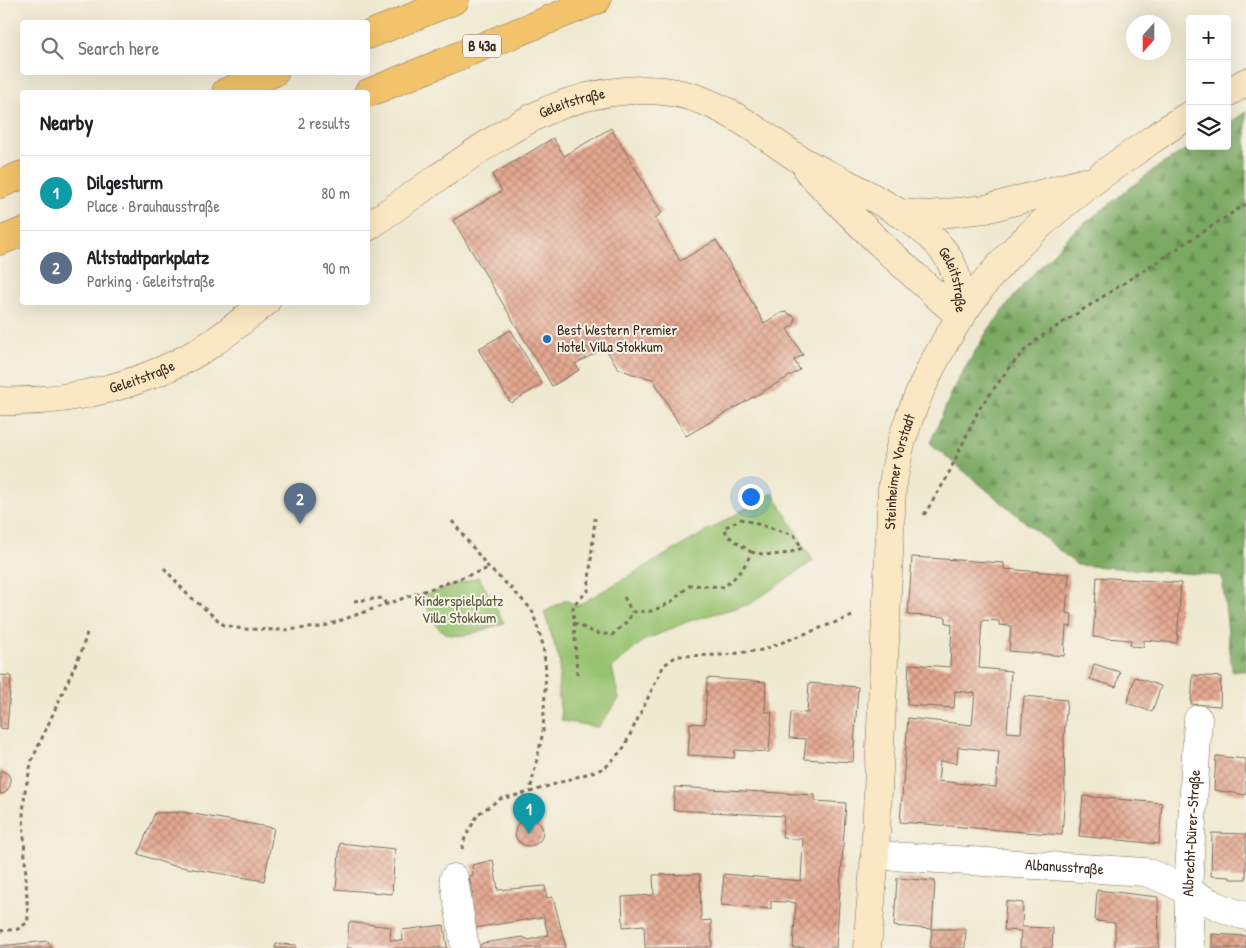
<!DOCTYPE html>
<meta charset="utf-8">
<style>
body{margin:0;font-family:"Patrick Hand",sans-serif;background:#f6f6f6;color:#202124}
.controls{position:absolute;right:15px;top:15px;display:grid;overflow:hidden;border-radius:5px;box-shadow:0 5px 20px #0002}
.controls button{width:45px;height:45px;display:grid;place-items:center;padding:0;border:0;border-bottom:1px solid #e0e0e0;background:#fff;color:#202124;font:25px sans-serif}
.compass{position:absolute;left:1126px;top:15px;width:45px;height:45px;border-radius:50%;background:#fff;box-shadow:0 5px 20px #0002;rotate:201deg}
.you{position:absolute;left:750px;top:496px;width:18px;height:18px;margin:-12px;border:4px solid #fff;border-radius:50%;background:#1a73e8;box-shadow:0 0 0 8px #1a73e833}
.badge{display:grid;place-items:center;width:32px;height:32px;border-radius:50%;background:#2563eb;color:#fff;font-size:16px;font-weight:700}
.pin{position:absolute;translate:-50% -41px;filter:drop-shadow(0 1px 2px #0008)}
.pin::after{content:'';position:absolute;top:26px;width:18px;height:15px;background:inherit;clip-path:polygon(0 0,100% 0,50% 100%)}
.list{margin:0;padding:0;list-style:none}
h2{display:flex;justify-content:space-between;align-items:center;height:65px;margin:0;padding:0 20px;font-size:21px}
h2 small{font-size:16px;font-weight:400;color:#757577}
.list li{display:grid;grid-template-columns:32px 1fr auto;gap:15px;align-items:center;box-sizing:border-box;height:75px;padding:0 20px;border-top:1px solid #e0e0e0}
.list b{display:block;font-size:19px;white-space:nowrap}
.list p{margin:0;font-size:16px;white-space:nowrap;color:#757577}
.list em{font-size:16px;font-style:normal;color:#757577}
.icon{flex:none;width:28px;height:28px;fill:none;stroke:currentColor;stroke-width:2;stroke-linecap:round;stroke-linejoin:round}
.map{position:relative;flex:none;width:1246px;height:948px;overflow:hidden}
.search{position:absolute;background:#fff;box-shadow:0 5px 20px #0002;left:20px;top:20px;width:350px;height:55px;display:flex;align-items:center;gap:12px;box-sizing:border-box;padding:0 18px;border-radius:5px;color:#757577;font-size:19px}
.panel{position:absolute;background:#fff;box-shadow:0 5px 20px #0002;left:20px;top:90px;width:350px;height:215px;border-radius:5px}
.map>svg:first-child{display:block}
.green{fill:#98c370;stroke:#6a7647}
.forest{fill:url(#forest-firs);stroke:#5a6a40}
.building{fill:url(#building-cross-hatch);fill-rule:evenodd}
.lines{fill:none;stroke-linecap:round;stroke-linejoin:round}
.street-casing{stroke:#7a6d5d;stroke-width:29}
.secondary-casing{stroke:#7a6d5d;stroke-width:29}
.highway-casing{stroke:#7a6d5d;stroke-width:29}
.path{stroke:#7a6d5d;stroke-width:3;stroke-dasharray:4 4;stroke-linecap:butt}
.street{stroke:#fff;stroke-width:28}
.secondary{stroke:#fae7c3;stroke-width:28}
.highway{stroke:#f2c36a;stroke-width:28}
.poi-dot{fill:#1f6fb2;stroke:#f7f3e8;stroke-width:2}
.labels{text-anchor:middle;stroke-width:4;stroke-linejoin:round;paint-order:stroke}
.shield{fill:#f7f3e8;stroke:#73665b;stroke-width:1}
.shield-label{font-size:14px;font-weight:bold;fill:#3b2a1e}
.street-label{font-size:15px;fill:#3b2a1e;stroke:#f7f3e8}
.poi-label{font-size:15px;fill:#3b2a1e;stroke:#f7f3e8;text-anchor:start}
.park-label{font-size:15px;fill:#575837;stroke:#f7f3e8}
</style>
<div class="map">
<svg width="1246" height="948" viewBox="0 0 1246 948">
<defs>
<pattern id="forest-firs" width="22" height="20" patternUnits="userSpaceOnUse" patternTransform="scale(1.25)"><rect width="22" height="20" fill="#7aa962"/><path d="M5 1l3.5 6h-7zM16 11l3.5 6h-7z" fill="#658a50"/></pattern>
<pattern id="building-cross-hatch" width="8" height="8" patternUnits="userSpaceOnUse" patternTransform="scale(1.25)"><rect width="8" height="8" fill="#e4a891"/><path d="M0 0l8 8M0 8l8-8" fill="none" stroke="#ba8976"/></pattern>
</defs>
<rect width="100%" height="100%" fill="#f7f3e8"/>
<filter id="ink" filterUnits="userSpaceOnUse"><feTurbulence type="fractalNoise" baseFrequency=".02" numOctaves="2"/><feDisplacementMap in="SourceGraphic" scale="10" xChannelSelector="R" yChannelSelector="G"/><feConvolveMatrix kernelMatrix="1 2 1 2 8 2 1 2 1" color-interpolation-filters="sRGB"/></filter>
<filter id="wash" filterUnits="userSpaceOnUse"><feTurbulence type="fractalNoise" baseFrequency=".0096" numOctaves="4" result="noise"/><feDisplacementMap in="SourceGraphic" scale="20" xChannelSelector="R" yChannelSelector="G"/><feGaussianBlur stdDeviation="1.12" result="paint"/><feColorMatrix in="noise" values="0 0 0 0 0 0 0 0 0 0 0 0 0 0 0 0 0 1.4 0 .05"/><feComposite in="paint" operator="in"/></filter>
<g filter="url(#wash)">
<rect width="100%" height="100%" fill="#f0e9d1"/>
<g class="green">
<path d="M773,493L813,561L750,604L689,621L643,641L612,668L619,699L598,727L562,721L558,691L560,662L544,612L566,600L577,606Z"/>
<path d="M479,577L504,623C486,628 457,644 441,630C434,625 427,605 422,596Z"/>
</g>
<path class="forest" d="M1246,112V671H1232L1222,576L1077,565L930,443L956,383L988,330L1024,284L1071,234L1153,170L1191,146H1227V124Z"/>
<g id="blocks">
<g class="building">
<path d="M611,128L662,213L655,218L680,261L716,240L764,323L781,313L786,312L795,317V322L793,326L787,329L803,355L794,360L800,370L686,436L653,379L632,374L618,368L605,348L575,364L579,370L552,386L453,220L502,191L492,175L553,138L564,156Z"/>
<path d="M511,330L542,384L511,403L478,349Z"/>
<path d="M912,557L1004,563V569L1069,574L1066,613L1072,614L1071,627L1066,626L1064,656L1009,651L1011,626L999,625V621L982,620L979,668L1011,671L1007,732L1021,733L1024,696L1067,700L1064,737L1065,793L1062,835L900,822L908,718L972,725L975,693L955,691L954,708L907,705L909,664L950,667L952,624L946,623V617L908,615ZM958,747L999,751L996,787L938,781L940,761L957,763Z"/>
<path d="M1097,577L1181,583L1177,643L1144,640V647L1130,646L1131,640L1093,637Z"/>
<path d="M1094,664L1120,672L1116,687L1090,679Z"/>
<path d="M0,675L11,676L7,729L0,728Z"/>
<path d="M1193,675L1221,677L1220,706L1191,704Z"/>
<path d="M1135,677L1161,686L1152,712L1127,703Z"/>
<path d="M707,678L766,682L765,712H772L769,752L735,750L734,758L688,755L690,723L705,724Z"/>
<path d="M809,683L858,687L853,762L804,759L806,739L789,738L791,712L807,713Z"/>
<path d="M1216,756L1246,759V795L1214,790Z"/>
<path d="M0,770L8,774L10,778V786L5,793L0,794Z"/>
<path d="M675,787L815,795V801L846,803L836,948H793L796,903L771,901V909L721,905L724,874L801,881L803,839L782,838L784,816L673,810Z"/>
<path d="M1083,796L1162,803L1159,844L1079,836Z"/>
<path d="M182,812L274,828L264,881L170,865L138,854L155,813Z"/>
<circle cx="529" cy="832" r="14"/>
<path d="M1212,833L1246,834V879H1230V877L1211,876Z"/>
<path d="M340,843L395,849L392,894L336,889Z"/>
<path d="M493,860L498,890L545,886L547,898L553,897L566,948H477L483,943L523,937L529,940L548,935L544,917L474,928L470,895L473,894L469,876L473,875L472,865Z"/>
<path d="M700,874L701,921L711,920L712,947L645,948L644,925L623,927L622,897L654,895L653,875Z"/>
<path d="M897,878L935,881L932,929L894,926Z"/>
<path d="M1097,890L1158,897L1159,948H1115V923L1095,921Z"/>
<path d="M1006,901L1023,903L1022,927L1053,928L1052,948H1020L1021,931L1004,930Z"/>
<path d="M349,922L391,927L390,940L403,941L402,930L444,925L447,948H347Z"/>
<path d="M932,929H966L965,948H930Z"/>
<path d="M1212,934L1246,936V948H1212Z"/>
<path d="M48,941L52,948H0V946Z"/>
<path d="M276,944L296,945V948H275Z"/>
</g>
</g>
</g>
<g filter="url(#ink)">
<use href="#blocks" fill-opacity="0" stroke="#7a6d5d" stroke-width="1"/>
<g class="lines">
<g class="street-casing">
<g id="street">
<path id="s1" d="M875,855L1145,872C1181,883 1209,907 1246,916"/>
<path d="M454,878L465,948"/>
<path id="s2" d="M1190,948L1188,890L1198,719"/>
</g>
</g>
<g class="secondary-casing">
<g id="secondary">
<path d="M1227,93L1246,82"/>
<path d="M808,171C857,223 907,270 961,317"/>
<path d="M898,213L929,215L986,209L1084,182"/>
<path id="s3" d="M368,227C391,210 415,194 439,177C474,153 509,128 548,110C595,90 658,81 706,102C738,115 765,136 793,155C809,166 829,174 846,183C880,201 936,229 952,265C960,282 960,299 961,317"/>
<path id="s4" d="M0,401C72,404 151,383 211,344C230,331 248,316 266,302"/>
<path id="s5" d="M867,948L875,855L892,489C895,473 897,456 902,440C922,373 965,299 1015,249C1051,213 1091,181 1133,153C1152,140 1170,126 1190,115"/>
</g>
</g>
<g class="highway-casing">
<g id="highway">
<path d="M368,35L455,0"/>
<path d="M226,92L275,72"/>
<path d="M368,93L597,0"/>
<path d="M0,184L22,175"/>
<path d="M0,241L22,232"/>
</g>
</g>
<g class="path">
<path d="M924,515L946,479L979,409L1009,368L1025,350L1039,338L1246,204"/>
<path d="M452,521L489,568L510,587L532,610L543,645L546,671L543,732L530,791"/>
<path d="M164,568L187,594L224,625L242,629L283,630L322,627L489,568"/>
<path d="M624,597L632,612"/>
<path d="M354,601L383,598L386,605"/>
<path d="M574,623L595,633L612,635L628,621L632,612L653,611L671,602L690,585L724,587C736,577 746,567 751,552L728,536L724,528L741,519L794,535L802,548C785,556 769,556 751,552"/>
<path d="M577,674L573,605L588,591L595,518"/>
<path d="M462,849L465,838L478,814L500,799L530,792L605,768L623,749L664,665L677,656L724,655L762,650L855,615"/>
<path d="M0,931L18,929L28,922L23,815L25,791L32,760L82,650L88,629"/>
</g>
<use href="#street" class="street"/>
<use href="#secondary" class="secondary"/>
<use href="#highway" class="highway"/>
</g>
</g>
<circle class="poi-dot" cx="547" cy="339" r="5"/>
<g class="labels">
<rect class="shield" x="463" y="34.5" width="38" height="23" rx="4"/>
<g class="shield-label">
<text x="482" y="51">B 43a</text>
</g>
<g class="street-label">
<text dy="5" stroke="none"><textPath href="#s3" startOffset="240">Geleitstraße</textPath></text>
<text dy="5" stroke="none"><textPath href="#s3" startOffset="690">Geleitstraße</textPath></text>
<text dy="5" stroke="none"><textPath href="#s4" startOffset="145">Geleitstraße</textPath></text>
<text dy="5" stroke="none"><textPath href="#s5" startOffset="478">Steinheimer Vorstadt</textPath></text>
<text dy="5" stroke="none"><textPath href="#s2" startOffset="115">Albrecht-Dürer-Straße</textPath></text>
<text dy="5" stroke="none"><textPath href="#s1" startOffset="190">Albanusstraße</textPath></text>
</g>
<g class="poi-label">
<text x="557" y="335">Best Western Premier<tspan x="557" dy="17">Hotel Villa Stokkum</tspan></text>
</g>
<g class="park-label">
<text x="459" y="606">Kinderspielplatz<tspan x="459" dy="17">Villa Stokkum</tspan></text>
</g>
</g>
</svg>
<div class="controls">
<button>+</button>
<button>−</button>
<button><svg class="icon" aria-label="layers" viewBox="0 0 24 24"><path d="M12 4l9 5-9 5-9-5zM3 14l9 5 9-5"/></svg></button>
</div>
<svg class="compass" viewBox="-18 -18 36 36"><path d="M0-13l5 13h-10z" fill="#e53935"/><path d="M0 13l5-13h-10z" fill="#757577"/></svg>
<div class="you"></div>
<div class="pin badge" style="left:529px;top:834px;background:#0f9aa8">1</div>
<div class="pin badge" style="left:300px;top:524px;background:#5c6f8a">2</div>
<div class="search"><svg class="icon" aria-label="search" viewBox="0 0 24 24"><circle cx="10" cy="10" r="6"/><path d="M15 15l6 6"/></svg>Search here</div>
<section class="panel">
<h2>Nearby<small>2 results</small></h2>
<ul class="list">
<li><span class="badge" style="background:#0f9aa8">1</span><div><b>Dilgesturm</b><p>Place · Brauhausstraße</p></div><em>80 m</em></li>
<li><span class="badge" style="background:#5c6f8a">2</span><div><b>Altstadtparkplatz</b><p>Parking · Geleitstraße</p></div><em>90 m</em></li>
</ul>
</section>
</div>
